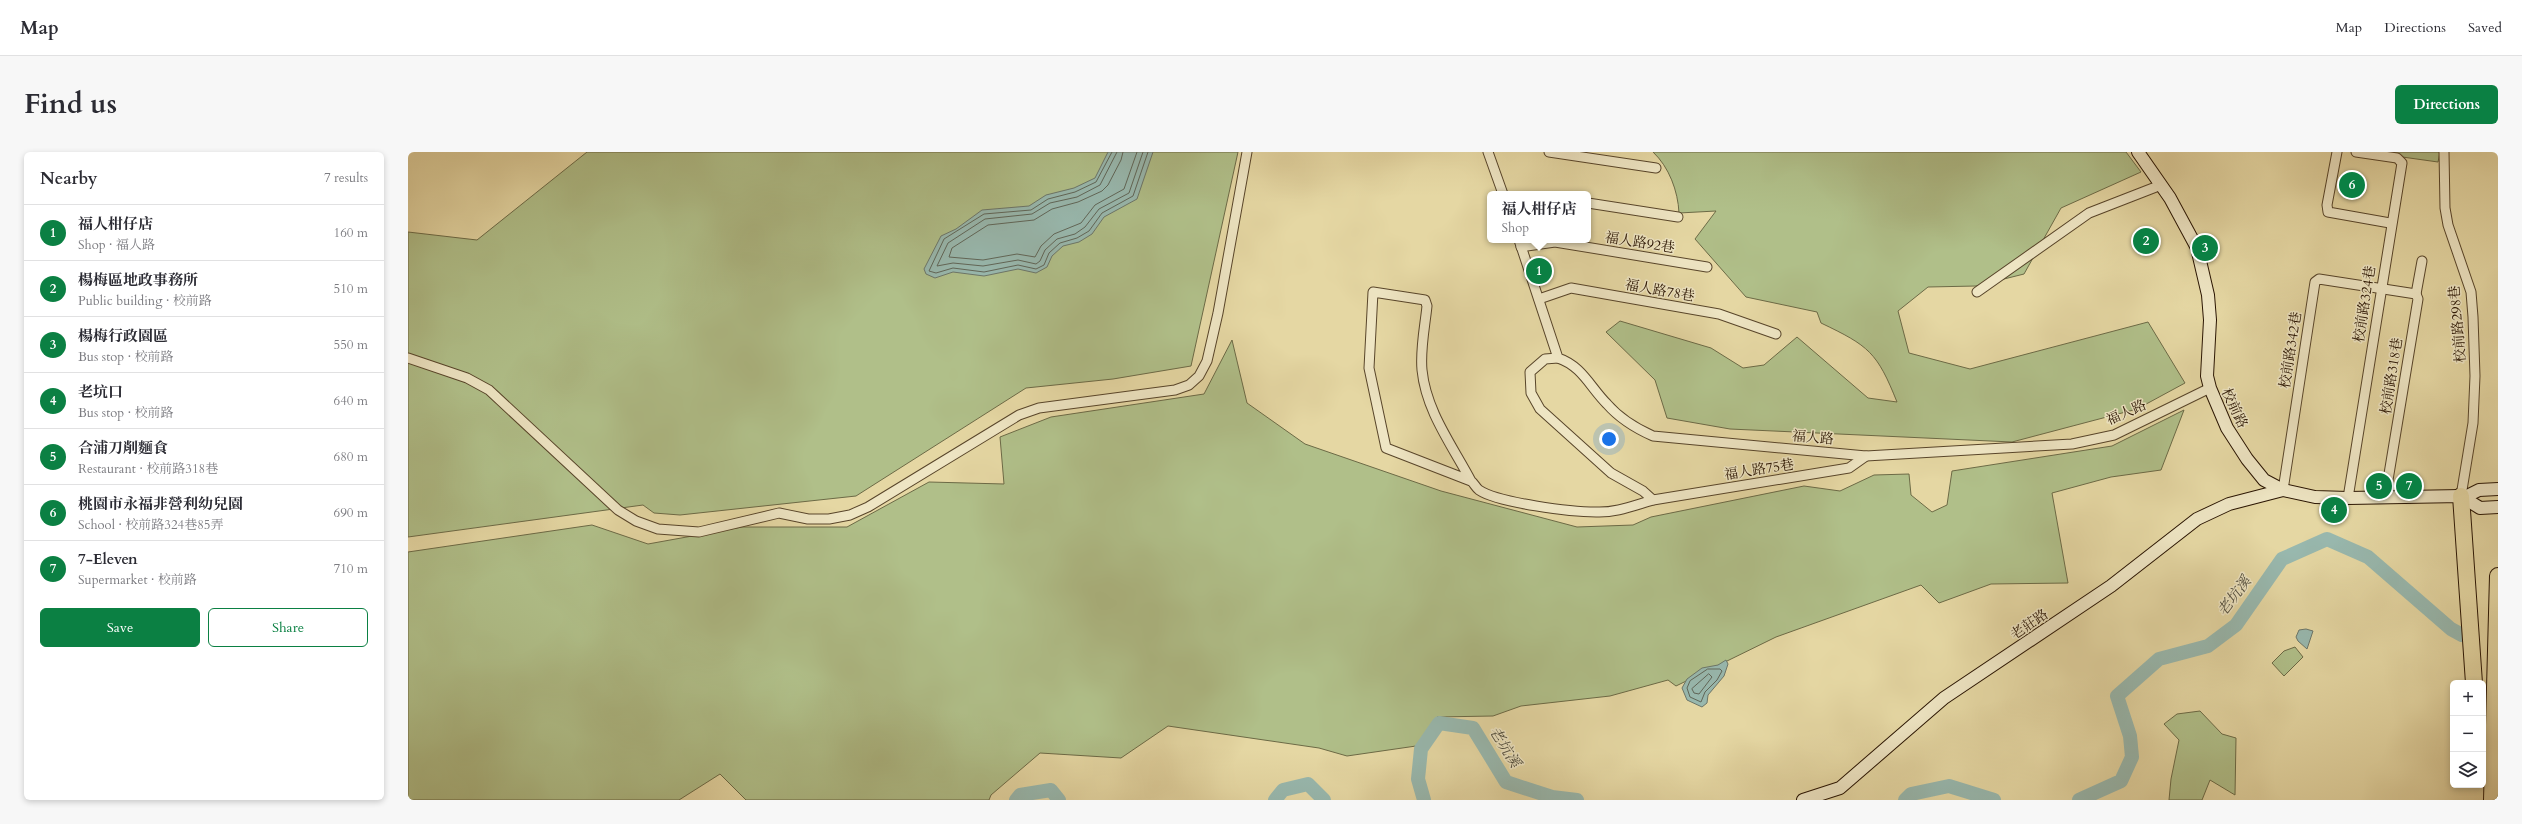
<!DOCTYPE html>
<meta charset="utf-8">
<style>
body{margin:0;font-family:Cardo,"Noto Serif TC",serif;background:#f7f7f7;color:#2b2b33}
.controls{position:absolute;right:12px;bottom:12px;display:grid;overflow:hidden;border-radius:6px;box-shadow:0 2px 6px #0003}
.controls button{width:36px;height:36px;display:grid;place-items:center;padding:0;border:0;border-bottom:1px solid #e1e1e2;background:#fff;color:#2b2b33;font:20px sans-serif}
.you{position:absolute;left:1201px;top:287px;width:14px;height:14px;margin:-10px;border:3px solid #fff;border-radius:50%;background:#1a73e8;box-shadow:0 0 0 6px #1a73e833}
.badge{display:grid;place-items:center;width:26px;height:26px;border-radius:50%;background:#0b8043;color:#fff;font-size:13px;font-weight:700}
.pin{position:absolute;translate:-50% -50%;border:2px solid #fff;box-shadow:0 1px 4px #0006}
.popup{position:absolute;left:1079px;top:39px;width:104px;height:52px;box-sizing:border-box;display:grid;place-content:center;border-radius:6px;background:#fff;filter:drop-shadow(0 1px 3px #0005);font-size:13px;white-space:nowrap;color:#7c7c81}
.popup b{font-size:15px;color:#2b2b33}
.popup::after{content:'';position:absolute;left:50%;top:100%;margin-left:-8px;border:8px solid transparent;border-top-color:#fff}
.list{margin:0;padding:0;list-style:none}
h2{display:flex;justify-content:space-between;align-items:center;height:52px;margin:0;padding:0 16px;font-size:17px}
h2 small{font-size:13px;font-weight:400;color:#7c7c81}
.list li{display:grid;grid-template-columns:26px 1fr auto;gap:12px;align-items:center;box-sizing:border-box;height:56px;padding:0 16px;border-top:1px solid #e1e1e2}
.list b{display:block;font-size:15px;white-space:nowrap}
.list p{margin:0;font-size:13px;white-space:nowrap;color:#7c7c81}
.list em{font-size:13px;font-style:normal;color:#7c7c81}
.actions{display:flex;gap:8px;padding:12px 16px}
.actions a{flex:1;padding:9px 0;border:1px solid #0b8043;border-radius:6px;text-align:center;font-size:14px;color:#0b8043}
.actions .main{background:#0b8043;color:#fff}
.icon{flex:none;width:22px;height:22px;fill:none;stroke:currentColor;stroke-width:2;stroke-linecap:round;stroke-linejoin:round}
.map{position:relative;flex:none;width:2090px;height:648px;overflow:hidden;border-radius:6px}
header{display:flex;align-items:center;gap:24px;box-sizing:border-box;height:56px;padding:0 20px;background:#fff;border-bottom:1px solid #e1e1e2}
header strong{font-size:19px}
nav{display:flex;gap:22px;margin-inline-start:auto;font-size:14px}
.intro{display:flex;align-items:center;justify-content:space-between;box-sizing:border-box;height:96px;padding:0 24px}
h1{margin:0;font-size:28px}
.button{padding:10px 18px;border-radius:6px;background:#0b8043;color:#fff;font-size:14px;font-weight:700}
main{display:flex;gap:24px;padding:0 24px}
aside{flex:1;background:#fff;border-radius:6px;box-shadow:0 2px 6px #0003}
.map>svg:first-child{display:block}
.green{fill:#b0bf89;stroke:#6c6a46}
.water{fill:#98b8ae;stroke:#6c7669}
.lines{fill:none;stroke-linecap:round;stroke-linejoin:round}
.shore{stroke:#606658;stroke-width:1}
.river{stroke:#98b8ae;stroke-width:14}
.street-casing{stroke:#58452a;stroke-width:11}
.secondary-casing{stroke:#291402;stroke-width:14}
.highway-casing{stroke:#291402;stroke-width:18}
.street{stroke:#eee5c3;stroke-width:9}
.secondary{stroke:#eee5c3;stroke-width:12}
.highway{stroke:#e5d7a3;stroke-width:16}
.labels{text-anchor:middle;stroke-width:3;stroke-linejoin:round;paint-order:stroke}
.street-label{font-size:14px;fill:#291402;stroke:#eee5c3}
.water-label{font-size:15px;font-style:italic;fill:#504d3e;stroke:#eee5c3}
</style>
<header>
<strong>Map</strong>
<nav><a>Map</a><a>Directions</a><a>Saved</a></nav>
</header>
<div class="intro"><h1>Find us</h1><a class="button">Directions</a></div>
<main>
<aside>
<h2>Nearby<small>7 results</small></h2>
<ul class="list">
<li><span class="badge">1</span><div><b>福人柑仔店</b><p>Shop · 福人路</p></div><em>160 m</em></li>
<li><span class="badge">2</span><div><b>楊梅區地政事務所</b><p>Public building · 校前路</p></div><em>510 m</em></li>
<li><span class="badge">3</span><div><b>楊梅行政園區</b><p>Bus stop · 校前路</p></div><em>550 m</em></li>
<li><span class="badge">4</span><div><b>老坑口</b><p>Bus stop · 校前路</p></div><em>640 m</em></li>
<li><span class="badge">5</span><div><b>合浦刀削麵食</b><p>Restaurant · 校前路318巷</p></div><em>680 m</em></li>
<li><span class="badge">6</span><div><b>桃園市永福非營利幼兒園</b><p>School · 校前路324巷85弄</p></div><em>690 m</em></li>
<li><span class="badge">7</span><div><b>7-Eleven</b><p>Supermarket · 校前路</p></div><em>710 m</em></li>
</ul>
<div class="actions"><a class="main">Save</a><a>Share</a></div>
</aside>
<div class="map">
<svg width="2090" height="648" viewBox="0 0 2090 648">
<rect width="100%" height="100%" fill="#e5d7a3"/>
<filter id="stains"><feTurbulence type="fractalNoise" baseFrequency=".005" numOctaves="4"/><feColorMatrix values="0 0 0 0 .2 0 0 0 0 .09 0 0 0 0 .02 0 0 0 .5 -.17"/></filter>
<radialGradient id="worn" r=".72"><stop offset=".6" stop-color="#630" stop-opacity="0"/><stop offset="1" stop-color="#630" stop-opacity=".3"/></radialGradient>
<g class="green">
<path d="M179,0H830L783,214L705,227L618,236L448,344L272,363L246,361L235,353L0,385V80L69,88Z"/>
<path d="M1245,0H1718L1733,20L1653,56L1616,122L1568,134L1520,135L1490,159L1501,201L1562,217L1740,170L1777,231L1729,257L1604,290L1322,277L1259,266L1247,228L1198,180L1212,169L1303,196L1335,216L1356,213L1389,185L1460,246L1489,250C1469,200 1461,194 1413,171L1409,160L1338,145L1287,87L1308,59L1271,61C1270,39 1261,15 1245,0Z"/>
<path d="M1973,0H2032L2030,10L1973,2Z"/>
<path d="M824,188L839,251L897,292L1033,339L1169,375L1225,373L1243,365L1396,334L1432,339L1466,323L1501,322L1503,343L1524,360L1539,353L1544,319L1704,294L1776,258L1753,318L1703,325L1644,341L1660,431L1583,432L1531,451L1513,433L1368,485L1268,534L1260,528L1202,544L1113,554L1085,564L1029,565L1008,594L939,604L911,596L760,574L713,606L632,601L583,643L581,648H338L312,622L271,648H0V400L184,373L240,392L334,375H439L521,330L596,332L592,285L643,265L796,242Z"/>
<path d="M1887,495L1895,505L1876,524L1864,511L1876,499Z"/>
<path d="M1792,559L1814,582L1828,586L1827,643L1802,628L1794,648H1761L1763,627L1771,588L1756,572L1769,562Z"/>
</g>
<g class="water">
<path d="M700,0H745L729,47L696,65L684,82L671,90L655,94L644,104L639,115L628,121L610,117L576,124L545,120L527,126L518,122L516,117L533,84L548,77L574,58L621,54L638,43L666,36L687,26Z"/>
<path d="M1898,477L1905,479L1899,497L1890,489L1888,485L1891,478Z"/>
<path d="M1318,508L1320,512L1316,524L1300,543L1299,551L1294,555L1279,548L1274,536L1279,527L1294,516L1310,513Z"/>
</g>
<g class="lines">
<g class="shore">
<path d="M704,0L688,30L667,40L640,47L623,58L576,62L536,87L521,119L528,121L545,116L576,120L610,113L628,117L636,113L641,101L652,91L669,86L681,79L694,61L725,44L740,0"/>
<path d="M709,0L692,33L669,45L642,51L624,62L577,67L540,91L529,114L545,111L575,114L610,108L628,112L632,109L637,98L649,87L667,82L677,75L691,57L721,41L735,0"/>
<path d="M715,0L713,8L700,33L694,39L670,50L644,57L626,68L580,73L544,96L541,105L575,108L609,102L627,105L633,94L646,82L673,71L687,53L716,37L729,0"/>
<path d="M1300,517H1312L1314,519L1309,528L1297,540L1293,550L1282,545L1279,536L1282,529Z"/>
<path d="M1301,522L1304,525L1291,542L1286,541L1284,537Z"/>
</g>
<g class="river">
<path d="M608,648L612,643L643,638L651,648"/>
<path d="M867,648L875,638L900,632L916,648"/>
<path d="M1016,648L1010,627L1013,597L1031,571L1065,576L1098,630L1144,645L1169,648"/>
<path d="M1497,648L1503,642L1541,634L1586,648"/>
<path d="M1671,648L1713,629L1724,605L1722,584L1709,544L1751,507L1800,494L1828,473L1874,407L1919,387L1960,405L2043,477L2054,483"/>
</g>
<g class="street-casing">
<g id="street">
<path d="M1080,0L1095,42"/>
<path d="M1141,0L1248,16"/>
<path d="M1929,0L1919,53L1920,60L1982,71"/>
<path d="M2036,0L2037,56L2040,73L2063,140L2065,165L2067,224L2065,271L2053,344"/>
<path d="M1180,51L1270,65"/>
<path d="M1111,88L1150,206C1174,214 1182,235 1199,252C1212,267 1227,276 1245,284L1458,304L1664,292L1706,283L1802,236"/>
<path d="M1113,95L1147,90L1299,115"/>
<path d="M1569,140L1681,61L1753,33"/>
<path d="M2008,142L2014,109"/>
<path d="M1131,147L1163,136L1311,162L1368,182"/>
<path d="M0,206L59,226L81,238L210,358L228,369L250,377L291,380L371,361L400,367H421L442,363L460,355L611,263L631,256L767,238L781,233L791,224L799,209L810,161L839,0"/>
<path d="M1150,206L1137,207L1122,220L1123,241L1132,257L1203,321L1235,339L1245,348"/>
<path d="M1063,329L978,296L961,216L965,140L1017,148L1019,154C1017,174 1012,197 1014,218C1018,259 1044,293 1063,329C1066,331 1068,336 1071,338C1090,351 1164,360 1188,360C1208,361 1227,353 1245,348L1441,316L1458,304"/>
<path d="M1875,338L1907,130L1911,127L2008,142L2010,147L1977,346"/>
<path d="M1940,346L1994,11L1989,6L1948,0"/>
</g>
</g>
<g class="secondary-casing">
<g id="secondary">
<path d="M1730,0L1762,46L1789,96L1800,143L1802,168L1799,224L1802,236L1819,276L1839,307L1856,328L1875,338L1907,345L1940,346L2053,344L2072,356L2090,355"/>
<path d="M2057,345L2071,338L2090,337"/>
<path d="M1395,648L1432,636L1536,546L1703,434L1789,367L1821,352L1875,338"/>
</g>
</g>
<g class="highway-casing">
<g id="highway">
<path d="M2053,344L2066,531"/>
<path d="M2084,648L2090,424"/>
</g>
</g>
<use href="#street" class="street"/>
<use href="#secondary" class="secondary"/>
<use href="#highway" class="highway"/>
</g>
<g class="labels">
<g class="street-label">
<text transform="translate(1232 90) rotate(9)" y="5">福人路92巷</text>
<text transform="translate(1252 138) rotate(10)" y="5">福人路78巷</text>
<text transform="translate(1956 152) rotate(-81)" y="5">校前路324巷</text>
<text transform="translate(2049 172) rotate(-95)" y="5">校前路298巷</text>
<text transform="translate(1882 198) rotate(-81)" y="5">校前路342巷</text>
<text transform="translate(1983 224) rotate(-81)" y="5">校前路318巷</text>
<text transform="translate(1827 256) rotate(65)" y="5">校前路</text>
<text transform="translate(1718 260) rotate(-24)" y="5">福人路</text>
<text transform="translate(1405 285) rotate(5)" y="5">福人路</text>
<text transform="translate(1351 317) rotate(-9)" y="5">福人路75巷</text>
<text transform="translate(1621 472) rotate(-34)" y="5">老莊路</text>
</g>
<g class="water-label">
<text transform="translate(1826 444) rotate(-53)" y="5">老坑溪</text>
<text transform="translate(1097 595) rotate(58)" y="5">老坑溪</text>
</g>
</g>
<rect width="100%" height="100%" filter="url(#stains)"/>
<rect width="100%" height="100%" fill="url(#worn)"/>
</svg>
<div class="controls">
<button>+</button>
<button>−</button>
<button><svg class="icon" aria-label="layers" viewBox="0 0 24 24"><path d="M12 4l9 5-9 5-9-5zM3 14l9 5 9-5"/></svg></button>
</div>
<div class="you"></div>
<div class="pin badge" style="left:1131px;top:119px">1</div>
<div class="popup"><b>福人柑仔店</b>Shop</div>
<div class="pin badge" style="left:1738px;top:89px">2</div>
<div class="pin badge" style="left:1797px;top:96px">3</div>
<div class="pin badge" style="left:1926px;top:358px">4</div>
<div class="pin badge" style="left:1971px;top:334px">5</div>
<div class="pin badge" style="left:1944px;top:33px">6</div>
<div class="pin badge" style="left:2001px;top:334px">7</div>
</div>
</main>
